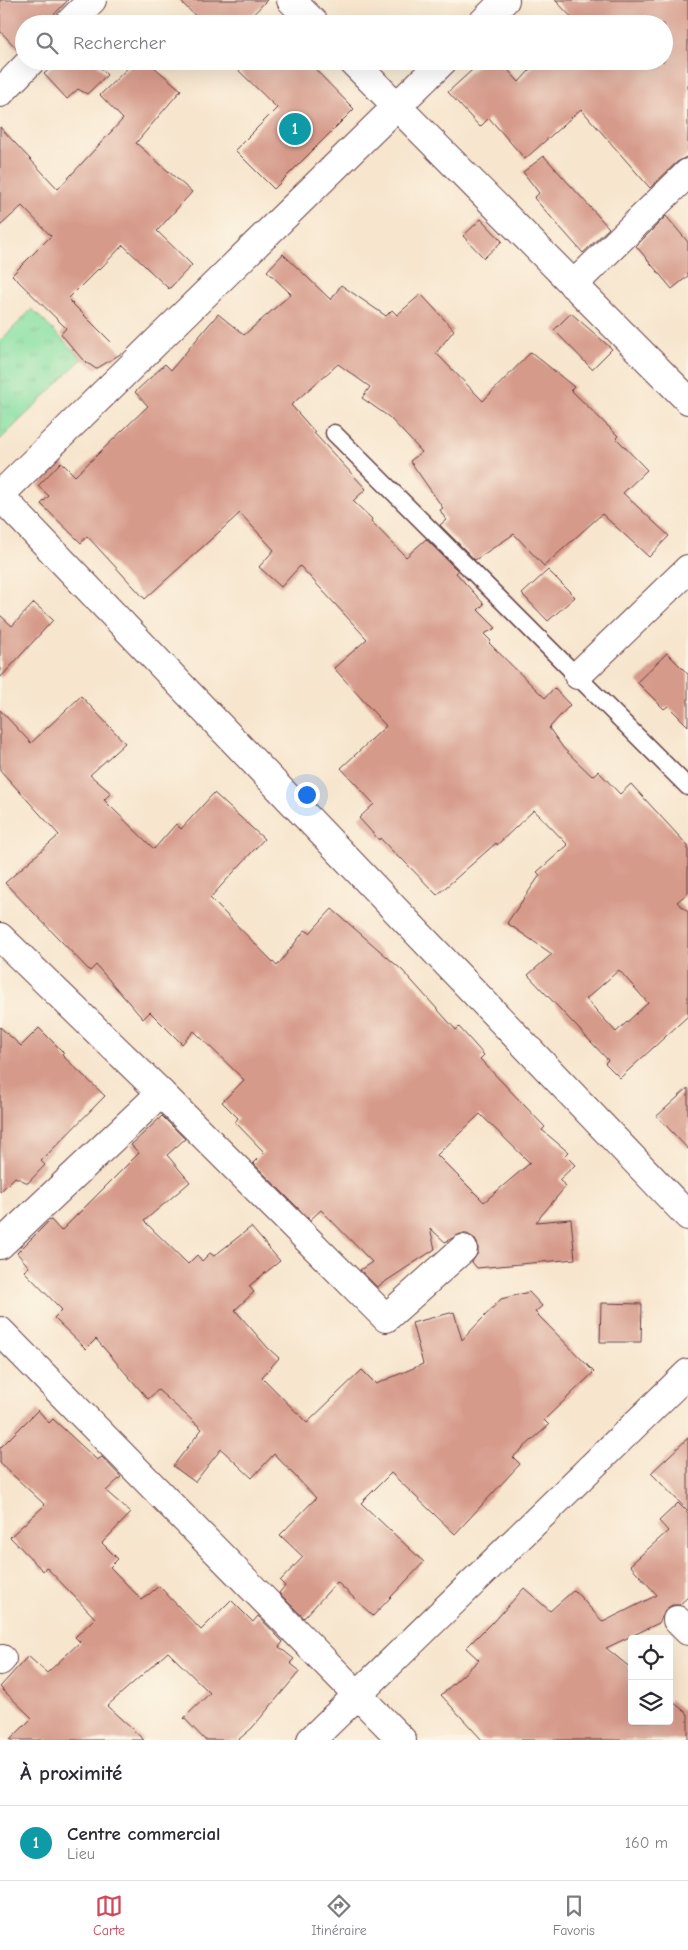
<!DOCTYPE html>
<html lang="fr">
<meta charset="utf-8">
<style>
body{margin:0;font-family:"Comic Neue",sans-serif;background:#f7f7f7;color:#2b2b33}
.controls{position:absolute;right:15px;bottom:15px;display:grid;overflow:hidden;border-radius:5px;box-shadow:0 5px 20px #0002}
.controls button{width:45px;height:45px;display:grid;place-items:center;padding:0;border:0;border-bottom:1px solid #e1e1e2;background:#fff;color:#2b2b33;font:25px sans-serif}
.you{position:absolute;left:306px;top:794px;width:18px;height:18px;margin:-12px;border:4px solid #fff;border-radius:50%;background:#1a73e8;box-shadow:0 0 0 8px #1a73e833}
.badge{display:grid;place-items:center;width:32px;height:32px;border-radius:50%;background:#d1495b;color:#fff;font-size:16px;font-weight:700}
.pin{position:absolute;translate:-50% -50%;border:2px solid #fff;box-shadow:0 1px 5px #0006}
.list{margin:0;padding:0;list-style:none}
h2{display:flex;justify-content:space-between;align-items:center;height:65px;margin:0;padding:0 20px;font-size:21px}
h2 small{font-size:16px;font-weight:400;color:#7c7c81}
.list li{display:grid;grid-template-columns:32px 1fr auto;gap:15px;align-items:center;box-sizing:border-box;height:75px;padding:0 20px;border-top:1px solid #e1e1e2}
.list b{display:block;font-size:19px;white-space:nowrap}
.list p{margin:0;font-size:16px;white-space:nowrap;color:#7c7c81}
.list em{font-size:16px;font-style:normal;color:#7c7c81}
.icon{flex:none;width:28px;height:28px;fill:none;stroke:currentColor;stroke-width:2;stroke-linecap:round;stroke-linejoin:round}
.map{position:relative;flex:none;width:688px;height:1740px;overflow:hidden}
.search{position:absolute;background:#fff;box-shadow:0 5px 20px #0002;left:15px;right:15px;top:15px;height:55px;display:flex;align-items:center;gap:12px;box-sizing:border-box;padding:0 18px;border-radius:28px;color:#7c7c81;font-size:19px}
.sheet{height:140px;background:#fff}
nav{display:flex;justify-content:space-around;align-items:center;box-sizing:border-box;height:70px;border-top:1px solid #e1e1e2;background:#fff;font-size:14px;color:#7c7c81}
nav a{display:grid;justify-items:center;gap:2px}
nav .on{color:#d1495b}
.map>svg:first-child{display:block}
.grass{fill:url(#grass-tufts);stroke:#6a8068}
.building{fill:#d69a8a;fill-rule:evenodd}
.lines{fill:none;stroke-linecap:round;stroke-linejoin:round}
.service-casing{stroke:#643d43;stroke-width:19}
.minor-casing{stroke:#643d43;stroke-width:30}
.service{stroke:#fff;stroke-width:16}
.minor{stroke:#fff;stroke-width:28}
</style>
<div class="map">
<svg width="688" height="1740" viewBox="0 0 688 1740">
<defs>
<pattern id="grass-tufts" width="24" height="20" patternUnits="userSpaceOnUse" patternTransform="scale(1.25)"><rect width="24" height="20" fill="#89e0a4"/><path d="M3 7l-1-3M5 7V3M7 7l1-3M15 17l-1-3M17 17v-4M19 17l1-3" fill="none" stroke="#78c08d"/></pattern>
</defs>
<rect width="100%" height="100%" fill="#fcf5e5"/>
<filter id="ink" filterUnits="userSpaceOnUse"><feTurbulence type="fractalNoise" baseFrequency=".02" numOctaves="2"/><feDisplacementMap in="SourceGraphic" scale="10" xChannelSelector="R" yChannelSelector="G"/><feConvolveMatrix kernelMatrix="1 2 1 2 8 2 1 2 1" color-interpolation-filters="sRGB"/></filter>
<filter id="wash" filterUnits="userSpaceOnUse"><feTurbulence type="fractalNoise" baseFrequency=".0096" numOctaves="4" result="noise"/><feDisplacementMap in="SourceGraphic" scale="20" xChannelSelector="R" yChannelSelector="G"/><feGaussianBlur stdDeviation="1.12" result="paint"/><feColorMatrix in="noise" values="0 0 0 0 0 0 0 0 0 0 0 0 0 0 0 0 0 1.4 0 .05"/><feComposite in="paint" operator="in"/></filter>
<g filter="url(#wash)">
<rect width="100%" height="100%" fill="#f7e5cd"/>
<path class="grass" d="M32,309L82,359L0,440V341Z"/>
<g id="blocks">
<g class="building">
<path d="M0,0H68L45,24H24V48L19,51L0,31Z"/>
<path d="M179,0H267L244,24H204Z"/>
<path d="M555,0H688V156L677,162L650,188L581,109L525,159L489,118L480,127L448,92L482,61H500L519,82L538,61H664V24H578Z"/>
<path d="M58,61H94L107,75L87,94L78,89L67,99L44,74Z"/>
<path d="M135,61H147L181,90L136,143L192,192L157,231L192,265L169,289L123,245L99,270L98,269L68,299L122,353L96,369L82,359L61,334L66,328L12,275L51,236L22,206L0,226V127L58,189L123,119L100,95Z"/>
<path d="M229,61H307L354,109L274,189L235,150L277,108Z"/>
<path d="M544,156L609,228L583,253L534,198L539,193L523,172Z"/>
<path d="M666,216L688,242V276L672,289L636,246Z"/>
<path d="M481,219L502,241L484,258L463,236Z"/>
<path d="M283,254L331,300L341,285L386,316L392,310L397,315L421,294L454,330L436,353L483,401L531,352L574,387L571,390L618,436L616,438L647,470L623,493L669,536L649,557L602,514L544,566L514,534L475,560L440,525L446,520L440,510L443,508L410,461L422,452L389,417L362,398L370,387L338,364L291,405L315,432L314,433L366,489L353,501L372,519L371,521L406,557L426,539L458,571L456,573L484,604L478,610L496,628L484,634L491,641L489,643L545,698L554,688L570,705L549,728L564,749L592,776L598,771L620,794L631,784L688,846V893L677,902L688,912V1016L620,1078L605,1063L608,1060L528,975L552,954L507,923L540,875L537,872L568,845L534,810L497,845L496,843L437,895L401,858L400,859L380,838L379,840L359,818L374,804L341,768L386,726L334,668L367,639L300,566L281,587L259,567L274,550L240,513L145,599L87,536L81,543L41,504L49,496L38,486L61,462L75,476L148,406L135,392L165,364L171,370L218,314L244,335L291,294L267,271ZM619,970L648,1003L616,1032L586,999Z"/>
<path d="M571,313L612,349L592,369L554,330Z"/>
<path d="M548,570L575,597L548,621L522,594Z"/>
<path d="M34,603L53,620L0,678V615L12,626Z"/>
<path d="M667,653L688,674V726L668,706L664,709L637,682Z"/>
<path d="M81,696L125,743L90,775L111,793L104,800L154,849L176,824L181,829L214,793L264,839L210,898L277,966L305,930L310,933L332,909L402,970L456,1030L459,1027L484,1055L480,1059L545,1127L542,1130L568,1152L565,1155L575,1165L559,1180L566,1186L536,1222L571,1219L575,1259L477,1268L472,1262L478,1253V1245L474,1238L467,1234H460L445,1242L430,1228L435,1249L377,1287L360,1270L372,1262L321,1210L310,1220L253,1163L264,1152L235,1122L238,1118L222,1102L244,1080L194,1031L182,1044L150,1012L143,1019L96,965L90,971L5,883L59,835L0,770V710L31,743ZM480,1114L530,1163L484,1202L437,1155Z"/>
<path d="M0,1027L21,1046L39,1028L64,1053L62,1055L105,1096L41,1161L45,1165L28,1183L15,1177L0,1192Z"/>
<path d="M688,1088V1149L657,1116Z"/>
<path d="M162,1116L185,1139L167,1155L190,1182L144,1221L188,1264L197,1255L202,1261L210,1253L214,1256L251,1227L280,1261L249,1286L254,1292L235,1310L268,1348L279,1358L262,1377L307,1423L362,1370L376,1384L423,1364L412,1323L454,1312L462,1340L501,1299L529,1292L542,1306L535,1312L594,1372L544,1420L549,1425L513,1457L520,1464L455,1534L391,1473L361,1503L424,1562L373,1616L337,1582L304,1618L279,1593L285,1586L280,1581L303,1557L280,1535L316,1498L274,1454L252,1478L221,1449L195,1482L173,1466L202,1429L158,1390L148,1399L96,1339L86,1349L54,1318L62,1310L24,1271L29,1267L17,1253L49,1221L51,1220L61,1231L139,1153L131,1145Z"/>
<path d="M601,1303L642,1304L641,1342H600Z"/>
<path d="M38,1410L49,1423L53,1419L97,1460L102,1457L121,1477L106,1491L131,1513L102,1543L118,1559L110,1567L142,1600L159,1586L201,1630L231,1600L253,1622L258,1616L283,1642L279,1647L294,1659L290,1663L300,1671L252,1728L238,1740H205L184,1718L210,1693L168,1652L107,1706L144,1740H10L32,1718L0,1687L28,1656L47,1673L80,1642L75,1637L95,1618L46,1567L43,1571L10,1537L45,1505L0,1463V1448Z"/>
<path d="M688,1438V1511L651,1473Z"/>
<path d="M678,1503L688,1513V1597L679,1605H672L666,1609L659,1623L606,1648L632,1669V1721H669V1699L688,1714V1740H482L441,1695L479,1660L466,1648L492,1622L493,1623L524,1588L550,1611L574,1590L603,1622L657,1595L630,1565L668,1531L659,1521Z"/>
</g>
</g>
</g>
<g filter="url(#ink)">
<use href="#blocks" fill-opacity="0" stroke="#643d43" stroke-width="1"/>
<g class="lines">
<g class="service-casing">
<path id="service" d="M334,433L688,787"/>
</g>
<g class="minor-casing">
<g id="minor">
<path d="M291,0L315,24"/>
<path d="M68,24L92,0"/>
<path d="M481,24L505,0"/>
<path d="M352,61L688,400"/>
<path d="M0,93L31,61"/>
<path d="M573,285L688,173"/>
<path d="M0,495L443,61"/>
<path d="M0,496L688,1216"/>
<path d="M578,675L688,569"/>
<path d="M0,937L161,1093L386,1318L463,1249"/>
<path d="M0,1245L161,1093"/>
<path d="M0,1331L402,1740"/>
<path d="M677,1620L688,1631"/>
<path d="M0,1661L2,1659"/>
<path d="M311,1740L688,1373"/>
</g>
</g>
<use href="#service" class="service"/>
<use href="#minor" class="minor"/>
</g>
</g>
</svg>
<div class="controls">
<button><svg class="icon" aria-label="locate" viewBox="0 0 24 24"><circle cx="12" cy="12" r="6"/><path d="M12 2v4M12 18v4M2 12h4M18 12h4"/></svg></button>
<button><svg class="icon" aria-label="layers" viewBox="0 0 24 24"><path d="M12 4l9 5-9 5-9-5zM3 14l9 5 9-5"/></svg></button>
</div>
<div class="you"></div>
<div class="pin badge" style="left:295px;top:129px;background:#0f9aa8">1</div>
<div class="search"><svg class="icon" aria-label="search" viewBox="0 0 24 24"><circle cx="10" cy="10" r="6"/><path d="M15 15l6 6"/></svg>Rechercher</div>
</div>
<section class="sheet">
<h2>À proximité<small></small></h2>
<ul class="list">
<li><span class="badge" style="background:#0f9aa8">1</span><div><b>Centre commercial</b><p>Lieu</p></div><em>160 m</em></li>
</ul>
</section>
<nav>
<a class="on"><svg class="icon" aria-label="map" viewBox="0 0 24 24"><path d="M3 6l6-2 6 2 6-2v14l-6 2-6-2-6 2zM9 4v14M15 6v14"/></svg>Carte</a>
<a><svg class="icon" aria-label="directions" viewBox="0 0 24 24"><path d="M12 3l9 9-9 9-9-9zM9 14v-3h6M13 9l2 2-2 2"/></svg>Itinéraire</a>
<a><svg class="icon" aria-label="saved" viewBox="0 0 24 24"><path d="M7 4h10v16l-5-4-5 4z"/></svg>Favoris</a>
</nav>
